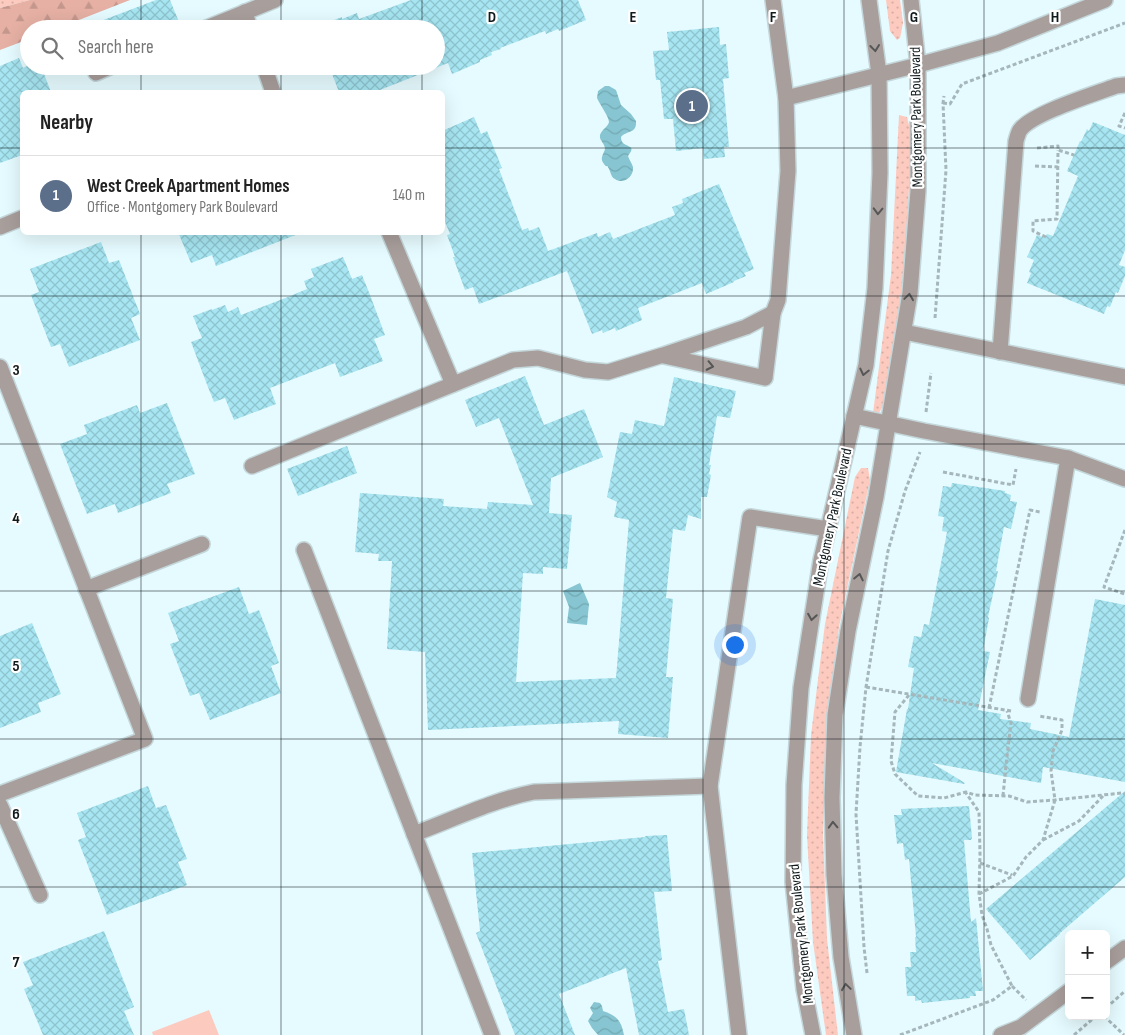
<!DOCTYPE html>
<meta charset="utf-8">
<style>
body{margin:0;font-family:"Sofia Sans Condensed",sans-serif;background:#f6f6f6;color:#222}
.controls{position:absolute;right:15px;bottom:15px;display:grid;overflow:hidden;border-radius:8px;box-shadow:0 5px 20px #0002}
.controls button{width:45px;height:45px;display:grid;place-items:center;padding:0;border:0;border-bottom:1px solid #e0e0e0;background:#fff;color:#222;font:25px sans-serif}
.you{position:absolute;left:734px;top:644px;width:18px;height:18px;margin:-12px;border:4px solid #fff;border-radius:50%;background:#1a73e8;box-shadow:0 0 0 8px #1a73e833}
.badge{display:grid;place-items:center;width:32px;height:32px;border-radius:50%;background:#111827;color:#fff;font-size:16px;font-weight:700}
.pin{position:absolute;translate:-50% -50%;border:2px solid #fff;box-shadow:0 1px 5px #0006}
.list{margin:0;padding:0;list-style:none}
h2{display:flex;justify-content:space-between;align-items:center;height:65px;margin:0;padding:0 20px;font-size:21px}
h2 small{font-size:16px;font-weight:400;color:#767676}
.list li{display:grid;grid-template-columns:32px 1fr auto;gap:15px;align-items:center;box-sizing:border-box;height:80px;padding:0 20px;border-top:1px solid #e0e0e0}
.list b{display:block;font-size:19px;white-space:nowrap}
.list p{margin:0;font-size:16px;white-space:nowrap;color:#767676}
.list em{font-size:16px;font-style:normal;color:#767676}
.icon{flex:none;width:28px;height:28px;fill:none;stroke:currentColor;stroke-width:2;stroke-linecap:round;stroke-linejoin:round}
.map{position:relative;flex:none;width:1125px;height:1035px;overflow:hidden}
.search{position:absolute;background:#fff;box-shadow:0 5px 20px #0002;left:20px;top:20px;width:425px;height:55px;display:flex;align-items:center;gap:12px;box-sizing:border-box;padding:0 18px;border-radius:28px;color:#767676;font-size:19px}
.panel{position:absolute;background:#fff;box-shadow:0 5px 20px #0002;left:20px;top:90px;width:425px;height:145px;border-radius:8px}
.map>svg:first-child{display:block}
.grass{fill:url(#grass-dots)}
.forest{fill:url(#forest-firs)}
.pitch{fill:#fdcabf}
.water{fill:url(#water-waves)}
.building{fill:url(#building-cross-hatch)}
.lines{fill:none;stroke-linecap:round;stroke-linejoin:round}
.minor-casing{stroke:#c4d7db;stroke-width:18}
.path{stroke:#a5b7ba;stroke-width:3;stroke-dasharray:4 2.5;stroke-linecap:butt}
.minor{stroke:#a89e9b;stroke-width:15}
.oneway{stroke:#555656}
.grid{fill:none;stroke:#111b1d;stroke-width:1;stroke-opacity:0.55}
.labels{text-anchor:middle;stroke-width:4.5;stroke-linejoin:round;paint-order:stroke}
.street-label{font-size:15px;fill:#111b1d;stroke:#fff}
.grid-label{font-size:16px;text-anchor:middle;font-weight:bold;fill:#111b1d;stroke:#fff;stroke-width:4.5;stroke-linejoin:round;paint-order:stroke}
</style>
<div class="map">
<svg width="1125" height="1035" viewBox="0 0 1125 1035">
<defs>
<pattern id="grass-dots" width="8" height="8" patternUnits="userSpaceOnUse" patternTransform="scale(1.25)"><rect width="8" height="8" fill="#fdcabf"/><path d="M2 2h.1M6 6h.1" fill="none" stroke="#d8ada4" stroke-width="1.8" stroke-linecap="round"/></pattern>
<pattern id="forest-firs" width="22" height="20" patternUnits="userSpaceOnUse" patternTransform="scale(1.25)"><rect width="22" height="20" fill="#e6b0a4"/><path d="M5 1l3.5 6h-7zM16 11l3.5 6h-7z" fill="#c4978d"/></pattern>
<pattern id="water-waves" width="16" height="10" patternUnits="userSpaceOnUse" patternTransform="scale(1.25)"><rect width="16" height="10" fill="#86c5d1"/><path d="M0 5q4-4 8 0t8 0" fill="none" stroke="#73a9b3"/></pattern>
<pattern id="building-cross-hatch" width="8" height="8" patternUnits="userSpaceOnUse" patternTransform="scale(1.25)"><rect width="8" height="8" fill="#a6e5f1"/><path d="M0 0l8 8M0 8l8-8" fill="none" stroke="#8ec4ce"/></pattern>
</defs>
<rect width="100%" height="100%" fill="#e6fbff"/>
<g class="grass">
<path d="M0,0H30L0,8Z"/>
<path d="M886,0H900L903,23L900,38L897,40L890,31Z"/>
<path d="M899,115L907,117L912,138L904,272L886,401L877,416L873,413L891,275Z"/>
<path d="M861,468H868L870,480L839,627L826,737L823,833L827,939L838,1035H826L813,942L807,835L811,735L825,624L855,477Z"/>
</g>
<path class="forest" d="M30,0H130L56,29H29V39L0,50V8Z"/>
<path class="pitch" d="M209,1010L219,1035H153L152,1032Z"/>
<g class="water">
<path d="M605,86H609L616,90L621,105L631,114L636,121C637,134 627,130 621,137C621,150 639,142 628,156C629,160 632,163 633,167C634,177 623,185 615,179C611,177 611,173 609,169C606,163 608,169 604,164C599,158 604,154 605,149C605,143 599,141 600,135C602,129 608,127 609,122C609,117 599,103 597,98L598,91Z"/>
<path d="M580,583L589,604L587,625L567,623L569,607L563,591Z"/>
<path d="M594,1002L600,1003L602,1006L603,1011C617,1016 621,1020 624,1035H598L592,1028L588,1021L593,1013L590,1008Z"/>
</g>
<g class="building">
<path d="M156,0H170L179,22L161,29H85V27Z"/>
<path d="M411,0H578L586,20L559,31L558,29L546,34L545,31L500,48L501,49L491,52L492,55L480,60V62L452,74L448,63L375,92H339L329,66H436V29H316V27L342,17V19L357,13L359,19Z"/>
<path d="M719,27L720,45L726,44L729,78L723,79L729,147H724L725,157L704,159L703,148L676,151L673,119H664L660,80H656L653,51L669,50L667,32Z"/>
<path d="M19,58L23,68L27,66H41L51,92H22V155L0,163V66Z"/>
<path d="M474,117L481,134L487,131L502,168L499,169L522,230L528,228L529,231L539,227L548,251L597,233L598,237L610,232L613,239L675,215L672,207L683,203L682,199L719,184L754,269L744,273L746,276L734,281V282L706,294L702,283L638,308L642,320L616,331L615,328L603,333L602,330L592,334L567,271L479,304L473,287L465,290L453,257H455L447,235L450,234L442,215V131Z"/>
<path d="M1093,122L1125,135V250L1119,265L1125,267V276L1118,293L1116,292L1110,307L1107,306L1104,314L1027,283L1031,273L1029,272L1034,260L1027,257L1037,235L1045,238L1047,234L1053,236L1078,176L1067,171L1080,141L1081,142L1087,129L1089,131Z"/>
<path d="M178,232H297L298,234L216,266L212,255L191,263Z"/>
<path d="M101,242L109,263L119,260L140,314L131,318L140,340L69,367L60,344L51,347L31,295L39,292L30,269Z"/>
<path d="M343,257L352,279L362,275L370,295L385,335L374,339L383,361L340,377L335,363L270,388L276,404L234,420L225,398L214,402L206,382L191,342L202,338L193,316L212,309V310L225,305L228,312L238,307L241,315L288,297L307,289L304,281L314,277L311,269Z"/>
<path d="M525,376L544,425L584,409L603,457L551,478L549,513L572,515L567,569L543,567V574L523,573L516,682L616,678L629,520L614,517L617,502L607,497L620,432L632,434L635,420L664,426L674,377L736,391L730,418L717,416L709,465H711L709,474L711,475L707,497H701V519L688,515L685,531L673,529L666,598L673,599L666,677H673L668,738L618,734L619,721L428,730L425,652L387,649L392,561H378L379,554L355,552L360,493L444,499L443,506L487,509L488,502L533,505L499,418L476,427L465,400Z"/>
<path d="M167,403L195,474L167,484L171,493L118,513L115,504L87,514L60,444L87,434L84,425L137,405L140,413Z"/>
<path d="M347,446L357,473L298,496L287,469Z"/>
<path d="M952,483L1005,491V493L1011,495L1010,501L1017,502L1011,529L1004,527L996,571H998L988,617L989,618L983,651L990,652L978,710L1001,714L1000,719L1031,723L1030,729L1069,737L1095,599L1125,605V782L1043,767L1041,783L932,763L965,783L964,784L896,772L907,709H908L914,668L908,667L914,636L921,637L924,624L929,625L947,532L942,531L944,517L938,516L943,486L951,487Z"/>
<path d="M239,587L249,614L259,610L279,663L271,666L281,693L210,720L199,693L190,696L170,644L179,641L168,613Z"/>
<path d="M32,623L61,694L38,703L41,712L0,728V636Z"/>
<path d="M148,786L156,808L166,805L187,859L178,862L187,885L107,915L78,840L86,837L77,813Z"/>
<path d="M1125,791V877L1060,933V934L1030,960L986,909Z"/>
<path d="M969,806L972,838L971,840H964L971,922L976,918L983,991H975L976,996H970V998L922,1003L921,1000L915,1001V996H907L905,967H911L910,952H916L915,937H916L909,859L905,860L903,843L897,844L894,815H902L901,809Z"/>
<path d="M667,835L672,891L654,892L662,960L658,961L668,1012L684,1009L689,1035H639L626,968L559,994L575,1035H515L476,933L480,931L472,853L645,837V836Z"/>
<path d="M104,931L134,1007L124,1011L134,1035H43L24,989L33,985L23,962Z"/>
</g>
<g class="lines">
<g class="minor-casing">
<g id="minor">
<path d="M245,12L250,29"/>
<path d="M204,29L275,0"/>
<path d="M264,66L273,92"/>
<path d="M96,73L112,66"/>
<path d="M786,98L918,65L998,43L1105,0"/>
<path d="M0,227L22,218"/>
<path d="M389,232L453,384"/>
<path d="M904,332L1125,377"/>
<path d="M1000,352L1016,141C1017,138 1018,133 1020,130C1032,113 1095,94 1116,86L1125,85"/>
<path d="M664,356L765,378L773,313"/>
<path d="M0,367L145,739L0,794"/>
<path d="M854,416L924,431L1068,458L1125,479"/>
<path d="M252,466L513,360L538,358L585,370L608,372L663,355L746,327L773,313L778,300L788,171L786,98L773,0"/>
<path d="M304,550L492,1035"/>
<path d="M86,589L202,544"/>
<path d="M1028,699L1068,458"/>
<path d="M0,805L40,895"/>
<path d="M414,834C454,819 493,800 534,792L710,786"/>
<path d="M1106,962L1125,948"/>
<path d="M739,1035L710,786L750,517L828,529"/>
<path d="M813,1035L804,989L793,882L794,785L801,688L821,560L866,365L875,288L880,173L879,74L869,0"/>
<path d="M854,1035L841,957L834,875L832,798L835,715L848,631L876,497L910,293L918,191V65L911,0"/>
<path d="M1001,1035L1021,1027L1069,991"/>
</g>
</g>
<g class="path">
<path d="M943,103L950,104L962,84L1125,23"/>
<path d="M1125,113L1119,126L1125,128"/>
<path d="M1037,148L1058,146V150L1074,155"/>
<path d="M1035,166L1058,167"/>
<path d="M1046,237L1033,231V221L1057,219L1058,150"/>
<path d="M935,318L946,170L943,103L944,96"/>
<path d="M926,412L931,373"/>
<path d="M943,472L1013,485L1016,469"/>
<path d="M1125,530L1104,587L1125,594"/>
<path d="M866,687L1011,711"/>
<path d="M909,695L895,712L891,761L895,774L918,796L944,798L966,792L975,795L1009,796L1027,802L1055,800L1122,793L1125,794"/>
<path d="M989,708L1030,510L1040,512"/>
<path d="M1003,796L1006,765L1011,723L1007,711"/>
<path d="M1043,840L1079,821L1103,796"/>
<path d="M980,863L1012,875"/>
<path d="M979,894L1013,876L1026,857L1043,840L1055,800L1051,771L1053,751L1062,730V720L1039,716"/>
<path d="M867,973L864,947L856,814L860,747L866,687L888,551L905,491L920,452"/>
<path d="M1012,986L1026,1000"/>
<path d="M1106,1008L1125,991"/>
<path d="M1104,1016L1124,1035"/>
<path d="M900,1035L993,1000L1012,986L991,945L987,929L982,915L979,894L980,854L979,812L966,793"/>
<path d="M1074,1035L1096,1016"/>
</g>
<use href="#minor" class="minor"/>
</g>
<defs><path id="oneway-chevron" d="M-2-3.5L2.5 0L-2 3.5" fill="none" stroke-width="1.6" stroke-linecap="round" stroke-linejoin="round" transform="scale(1.25)"/></defs>
<g class="oneway">
<use href="#oneway-chevron" transform="translate(875 48) rotate(83)"/>
<use href="#oneway-chevron" transform="translate(878 211) rotate(92)"/>
<use href="#oneway-chevron" transform="translate(909 297) rotate(-82)"/>
<use href="#oneway-chevron" transform="translate(710 366) rotate(12)"/>
<use href="#oneway-chevron" transform="translate(864 372) rotate(103)"/>
<use href="#oneway-chevron" transform="translate(859 577) rotate(-78)"/>
<use href="#oneway-chevron" transform="translate(812 617) rotate(99)"/>
<use href="#oneway-chevron" transform="translate(833 825) rotate(-92)"/>
<use href="#oneway-chevron" transform="translate(846 987) rotate(-98)"/>
</g>
<path class="grid" d="M141,0V29M281,0V29M422,0V29M562,0V1035M703,0V1035M844,0V1035M984,0V1035M141,66V92M281,66V92M422,66V92M0,148H22M442,148H1125M141,232V1035M281,232V1035M422,232V1035M0,296H1125M0,444H1125M0,591H1125M0,739H1125M0,887H1125"/>
<g class="labels">
<g class="street-label">
<text transform="translate(916 117) rotate(-91)" y="5">Montgomery Park Boulevard</text>
<text transform="translate(832 517) rotate(-78)" y="5">Montgomery Park Boulevard</text>
<text transform="translate(801 934) rotate(-96)" y="5">Montgomery Park Boulevard</text>
</g>
</g>
<g class="grid-label">
<text x="492" y="22">D</text>
<text x="633" y="22">E</text>
<text x="773" y="22">F</text>
<text x="914" y="22">G</text>
<text x="1055" y="22">H</text>
<text x="16" y="375">3</text>
<text x="16" y="523">4</text>
<text x="16" y="671">5</text>
<text x="16" y="819">6</text>
<text x="16" y="967">7</text>
</g>
</svg>
<div class="controls">
<button>+</button>
<button>−</button>
</div>
<div class="you"></div>
<div class="pin badge" style="left:692px;top:106px;background:#5c6f8a">1</div>
<div class="search"><svg class="icon" aria-label="search" viewBox="0 0 24 24"><circle cx="10" cy="10" r="6"/><path d="M15 15l6 6"/></svg>Search here</div>
<section class="panel">
<h2>Nearby<small></small></h2>
<ul class="list">
<li><span class="badge" style="background:#5c6f8a">1</span><div><b>West Creek Apartment Homes</b><p>Office · Montgomery Park Boulevard</p></div><em>140 m</em></li>
</ul>
</section>
</div>
